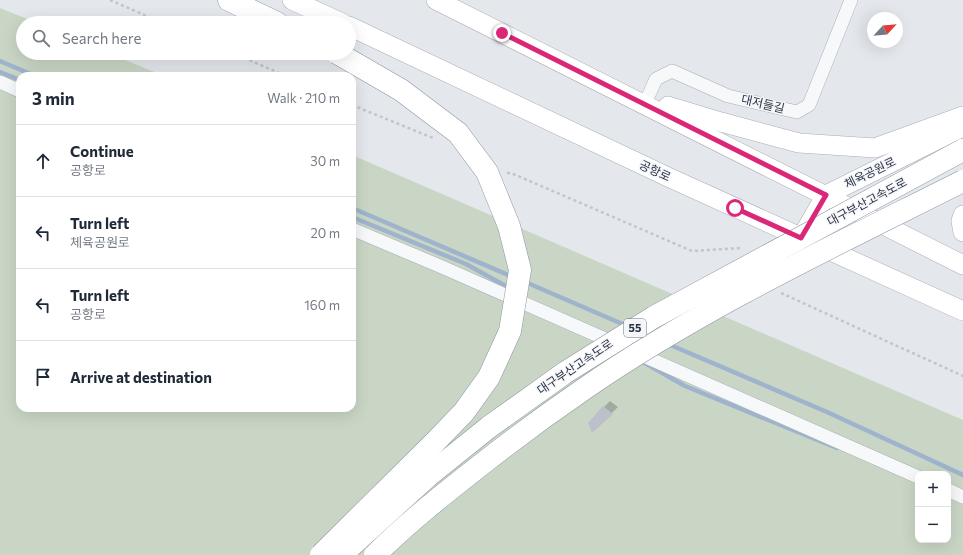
<!DOCTYPE html>
<meta charset="utf-8">
<style>
body{margin:0;font-family:Commissioner,"Noto Sans KR",sans-serif;background:#f2f2f3;color:#1f2937}
.controls{position:absolute;right:12px;bottom:12px;display:grid;overflow:hidden;border-radius:8px;box-shadow:0 4px 16px #0002}
.controls button{width:36px;height:36px;display:grid;place-items:center;padding:0;border:0;border-bottom:1px solid #e0e1e3;background:#fff;color:#1f2937;font:20px sans-serif}
.compass{position:absolute;left:867px;top:12px;width:36px;height:36px;border-radius:50%;background:#fff;box-shadow:0 4px 16px #0002;rotate:64deg}
.stop{position:absolute;width:12px;height:12px;margin:-9px;border:3px solid #db2777;border-radius:50%;background:#fff}
.stop.end{background:#db2777;border-color:#fff;box-shadow:0 1px 4px #0008}
.list{margin:0;padding:0;list-style:none}
h2{display:flex;justify-content:space-between;align-items:center;height:52px;margin:0;padding:0 16px;font-size:17px}
h2 small{font-size:13px;font-weight:400;color:#747a83}
.list li{display:grid;grid-template-columns:26px 1fr auto;gap:12px;align-items:center;box-sizing:border-box;height:72px;padding:0 16px;border-top:1px solid #e0e1e3}
.list b{display:block;font-size:15px;white-space:nowrap}
.list p{margin:0;font-size:13px;white-space:nowrap;color:#747a83}
.list em{font-size:13px;font-style:normal;color:#747a83}
.icon{flex:none;width:22px;height:22px;fill:none;stroke:currentColor;stroke-width:2;stroke-linecap:round;stroke-linejoin:round}
.map{position:relative;flex:none;width:963px;height:555px;overflow:hidden}
.search{position:absolute;background:#fff;box-shadow:0 4px 16px #0002;left:16px;top:16px;width:340px;height:44px;display:flex;align-items:center;gap:10px;box-sizing:border-box;padding:0 14px;border-radius:22px;color:#747a83;font-size:15px}
.panel{position:absolute;background:#fff;box-shadow:0 4px 16px #0002;left:16px;top:72px;width:340px;height:340px;border-radius:12px}
.map>svg:first-child{display:block}
.green{fill:#c9d6c5;fill-rule:evenodd}
.shadow{fill:#0003}
.lines{fill:none;stroke-linecap:round;stroke-linejoin:round}
.stream{stroke:#9fb4cc;stroke-width:4.5}
.building{fill:#bbc0ca}
.street-casing{stroke:#a9aeb7;stroke-width:14}
.secondary-casing{stroke:#a9aeb7;stroke-width:20}
.highway-casing{stroke:#8b94a3;stroke-width:23}
.path{stroke:#c2c5cb;stroke-width:2.5;stroke-dasharray:3 3;stroke-linecap:butt}
.street{stroke:#f7f8fa;stroke-width:13}
.secondary{stroke:#fff;stroke-width:19}
.highway{stroke:#fff;stroke-width:22}
.highway-bridge-casing{stroke:#8b94a3;stroke-width:23;stroke-linecap:butt}
.highway-bridge{stroke:#fff;stroke-width:22}
.route{stroke:#db2777;stroke-width:5}
.labels{text-anchor:middle;stroke-width:3;stroke-linejoin:round;paint-order:stroke}
.shield{fill:#f4f6f9;stroke:#676e7b;stroke-width:1}
.shield-label{font-size:11px;font-weight:bold;fill:#2b3445}
.street-label{font-size:12px;fill:#2b3445;stroke:#f4f6f9}
</style>
<div class="map">
<svg width="963" height="555" viewBox="0 0 963 555">
<rect width="100%" height="100%" fill="#e4e7ec"/>
<path class="green" d="M0,8L37,23H23V53H108L164,76H20V408H352V155L963,420V555H0ZM918,474H948V540H918Z"/>
<path class="shadow" d="M610,401L618,407L593,431L604,407Z"/>
<g class="lines">
<g class="stream">
<path d="M0,61L35,76"/>
<path d="M0,72L20,80"/>
<path d="M352,208L513,277"/>
<path d="M352,217L466,264L511,289"/>
<path d="M523,281L627,326"/>
<path d="M668,344L827,412L963,475"/>
<path d="M643,362L685,386L837,448"/>
</g>
</g>
<path class="building" d="M603,406L613,414L592,433L588,423Z"/>
<g class="lines">
<g class="street-casing">
<g id="street">
<path d="M0,82L20,91"/>
<path d="M647,99L656,79L672,71L728,96L797,112L809,105L851,0"/>
<path d="M352,229L442,267L918,477"/>
<path d="M948,490L963,497"/>
</g>
</g>
<g class="secondary-casing">
<g id="secondary">
<path d="M292,0L342,23"/>
<path d="M436,0L963,265"/>
<path d="M349,26L668,177L963,311"/>
<path d="M668,106L721,122L799,143L875,148L963,116"/>
<path d="M963,215L961,221L963,232"/>
<path d="M801,238L826,195L963,127"/>
</g>
</g>
<g class="highway-casing">
<path id="highway" d="M229,0L277,23"/>
</g>
<g class="path">
<path d="M110,0L163,23"/>
<path d="M233,53L286,76"/>
<path d="M352,105L433,138"/>
<path d="M507,173H511L692,251L741,248"/>
<path d="M781,293L963,376"/>
</g>
<use href="#street" class="street"/>
<use href="#secondary" class="secondary"/>
<use href="#highway" class="highway"/>
<g class="highway-bridge-casing">
<g id="highway-bridge">
<path d="M321,555L436,441L464,412L489,377L510,331L520,270L509,226L487,172L458,133L401,90L337,53"/>
<path d="M341,555L428,476L489,427L566,372L654,317L963,150"/>
<path d="M375,555C408,522 445,493 482,464C515,438 549,413 584,389C701,308 836,245 963,181"/>
</g>
</g>
<use href="#highway-bridge" class="highway-bridge"/>
</g>
<g class="lines">
<path class="route" d="M502,33L826,195L801,238L735,208"/>
</g>
<g class="labels">
<rect class="shield" x="624" y="319" width="22" height="18" rx="3"/>
<g class="shield-label">
<text x="635" y="332">55</text>
</g>
<g class="street-label">
<text transform="translate(763 104) rotate(13)" y="4">대저들길</text>
<text transform="translate(655 171) rotate(25)" y="4">공항로</text>
<text transform="translate(870 173) rotate(-26)" y="4">체육공원로</text>
<text transform="translate(867 202) rotate(-28)" y="4">대구부산고속도로</text>
<text transform="translate(575 367) rotate(-34)" y="4">대구부산고속도로</text>
</g>
</g>
</svg>
<div class="controls">
<button>+</button>
<button>−</button>
</div>
<svg class="compass" viewBox="-18 -18 36 36"><path d="M0-13l5 13h-10z" fill="#e53935"/><path d="M0 13l5-13h-10z" fill="#747a83"/></svg>
<div class="stop" style="left:735px;top:208px"></div>
<div class="stop end" style="left:502px;top:33px"></div>
<div class="search"><svg class="icon" aria-label="search" viewBox="0 0 24 24"><circle cx="10" cy="10" r="6"/><path d="M15 15l6 6"/></svg>Search here</div>
<section class="panel">
<h2>3 min<small>Walk · 210 m</small></h2>
<ul class="list">
<li><svg class="icon" aria-label="ahead" viewBox="0 0 24 24"><path d="M12 20V5M6 11l6-6 6 6"/></svg><div><b>Continue</b><p>공항로</p></div><em>30 m</em></li>
<li><svg class="icon" aria-label="left" viewBox="0 0 24 24"><path d="M17 20v-9H6M10 6l-5 5 5 5"/></svg><div><b>Turn left</b><p>체육공원로</p></div><em>20 m</em></li>
<li><svg class="icon" aria-label="left" viewBox="0 0 24 24"><path d="M17 20v-9H6M10 6l-5 5 5 5"/></svg><div><b>Turn left</b><p>공항로</p></div><em>160 m</em></li>
<li><svg class="icon" aria-label="arrive" viewBox="0 0 24 24"><path d="M6 21V4h12l-3 4 3 4H6"/></svg><div><b>Arrive at destination</b></div></li>
</ul>
</section>
</div>
